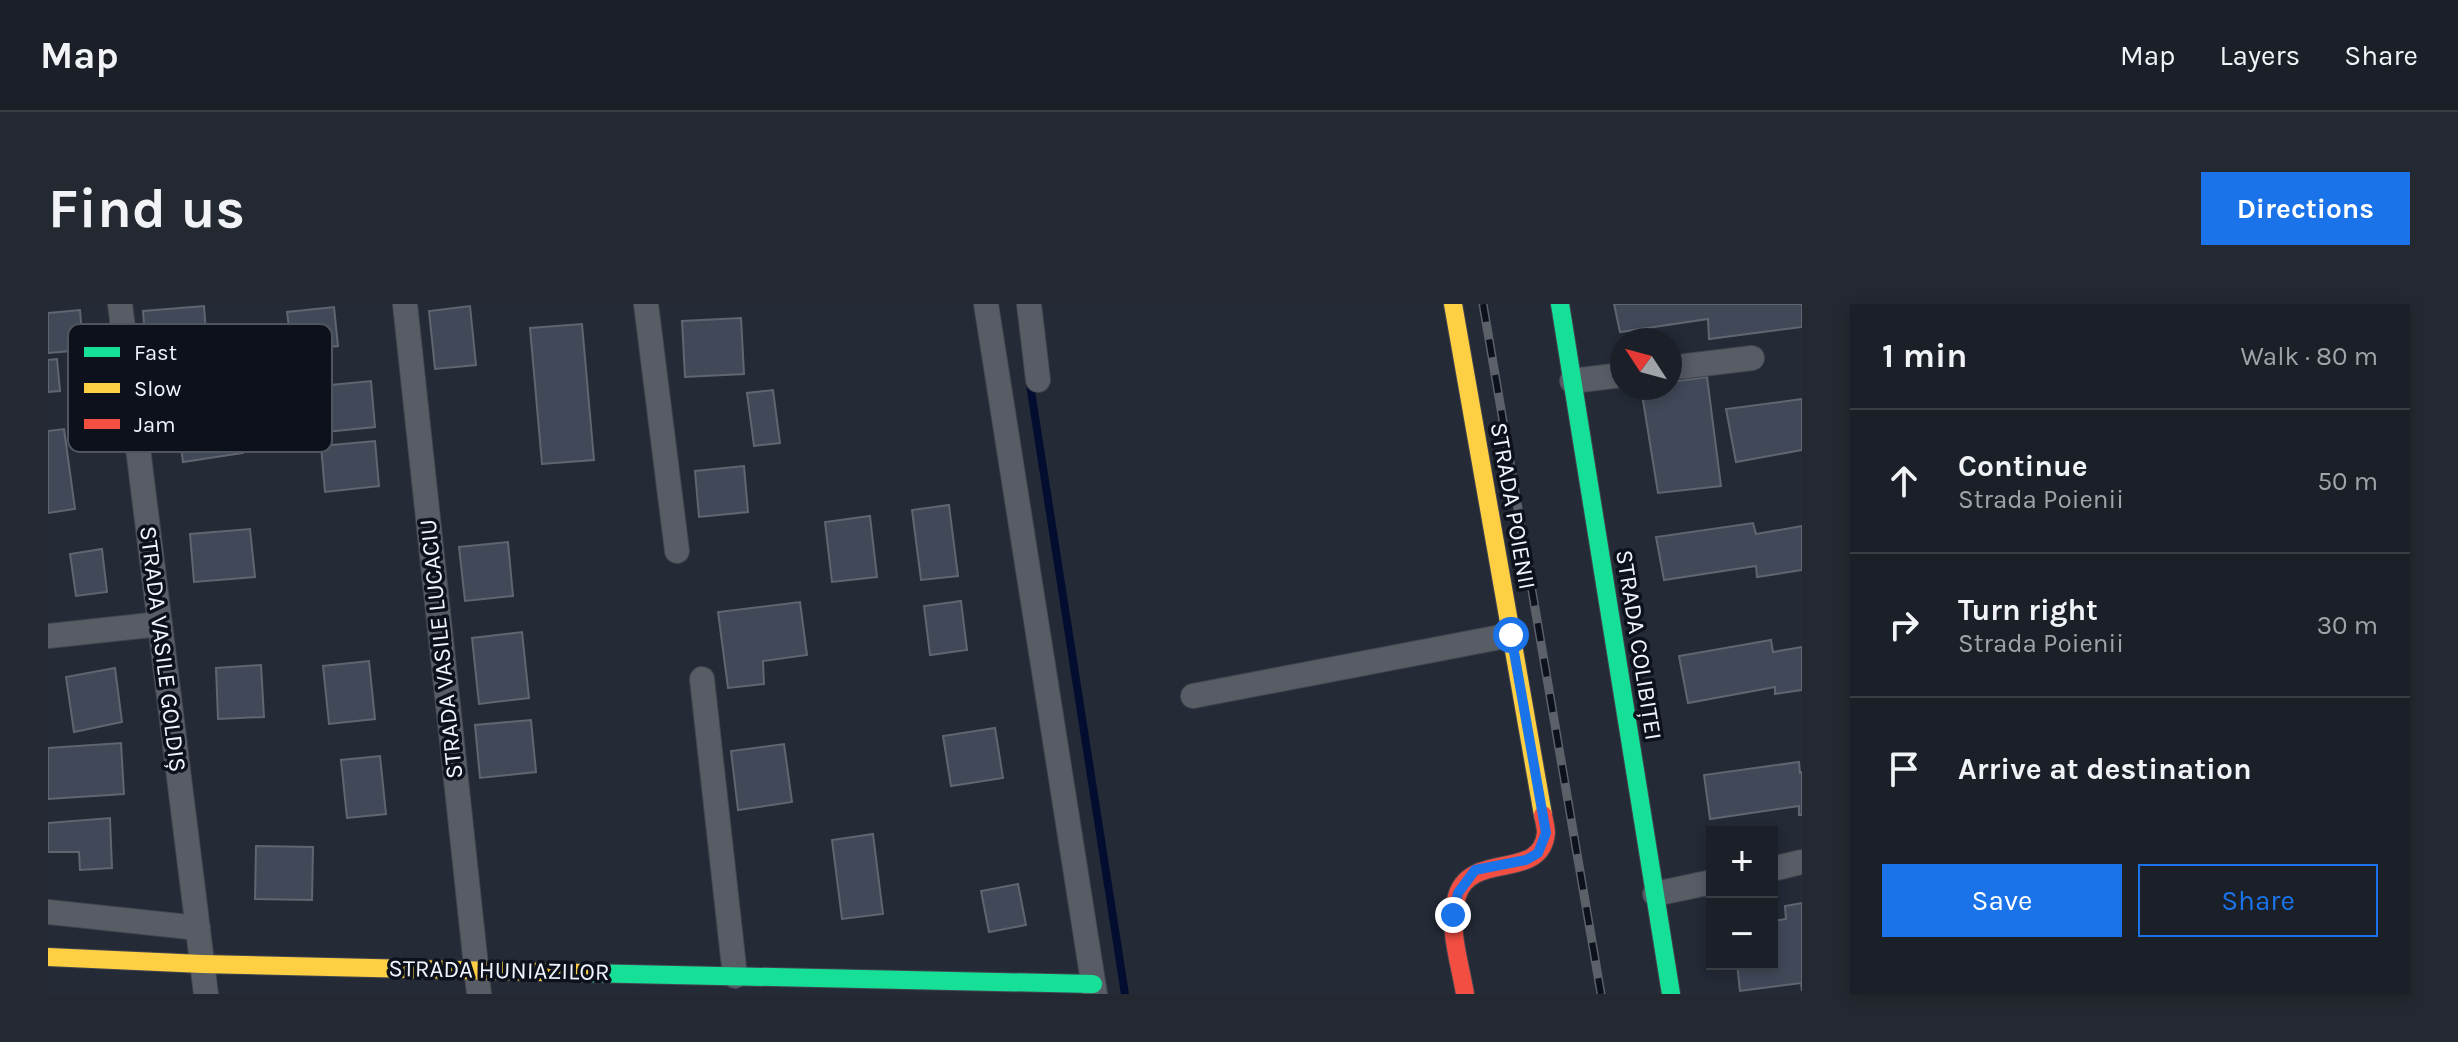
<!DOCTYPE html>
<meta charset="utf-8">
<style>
body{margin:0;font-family:Karla,sans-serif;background:#242830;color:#f1f3f6}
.controls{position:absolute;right:24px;bottom:24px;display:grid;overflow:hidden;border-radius:0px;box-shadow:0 4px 12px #0003}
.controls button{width:72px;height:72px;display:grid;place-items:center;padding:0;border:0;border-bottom:2px solid #393e45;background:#1b2028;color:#f1f3f6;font:40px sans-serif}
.compass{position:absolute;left:1562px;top:24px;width:72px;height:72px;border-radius:50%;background:#1b2028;box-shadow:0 4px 12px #0003;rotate:306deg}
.stop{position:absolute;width:24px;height:24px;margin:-18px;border:6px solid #1a73e8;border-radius:50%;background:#fff}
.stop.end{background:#1a73e8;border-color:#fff;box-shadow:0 2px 8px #0008}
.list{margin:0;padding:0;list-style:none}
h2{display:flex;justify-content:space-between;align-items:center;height:104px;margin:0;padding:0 32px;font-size:34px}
h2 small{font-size:26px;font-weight:400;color:#a0a3a8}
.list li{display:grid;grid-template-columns:52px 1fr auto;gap:24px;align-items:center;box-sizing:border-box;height:144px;padding:0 32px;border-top:2px solid #393e45}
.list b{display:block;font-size:30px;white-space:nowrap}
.list p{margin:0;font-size:26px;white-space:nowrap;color:#a0a3a8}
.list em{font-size:26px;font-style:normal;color:#a0a3a8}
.actions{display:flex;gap:16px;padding:24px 32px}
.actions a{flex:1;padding:18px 0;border:2px solid #1a73e8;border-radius:0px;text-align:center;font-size:28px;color:#1a73e8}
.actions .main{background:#1a73e8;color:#fff}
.icon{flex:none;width:44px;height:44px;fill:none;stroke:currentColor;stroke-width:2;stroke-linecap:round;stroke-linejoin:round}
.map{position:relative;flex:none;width:1754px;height:690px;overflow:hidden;border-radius:0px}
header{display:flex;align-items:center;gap:48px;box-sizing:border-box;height:112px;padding:0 40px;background:#1b2028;border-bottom:2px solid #393e45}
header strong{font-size:38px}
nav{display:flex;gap:44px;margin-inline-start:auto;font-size:28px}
.intro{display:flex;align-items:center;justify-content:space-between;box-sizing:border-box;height:192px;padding:0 48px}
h1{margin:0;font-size:56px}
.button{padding:20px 36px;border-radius:0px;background:#1a73e8;color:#fff;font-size:28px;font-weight:700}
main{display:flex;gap:48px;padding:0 48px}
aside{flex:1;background:#1b2028;border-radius:0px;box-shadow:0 4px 12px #0003}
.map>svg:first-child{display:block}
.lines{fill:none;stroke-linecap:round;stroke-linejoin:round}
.stream{stroke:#030d2f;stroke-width:8}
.building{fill:#414959;stroke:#606670;stroke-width:2}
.street-casing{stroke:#40454e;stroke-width:26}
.fast-casing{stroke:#40454e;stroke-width:20}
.slow-casing{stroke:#40454e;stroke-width:20}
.jam-casing{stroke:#40454e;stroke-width:20}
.street{stroke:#575c65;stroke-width:24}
.fast{stroke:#16e098;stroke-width:18}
.slow{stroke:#ffcf43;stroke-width:18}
.jam{stroke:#f24e42;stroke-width:18}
.rail-casing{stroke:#5c6169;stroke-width:9}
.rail{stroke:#0c111b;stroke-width:6;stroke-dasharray:18;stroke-linecap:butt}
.route{stroke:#1a73e8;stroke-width:10}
.labels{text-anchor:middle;stroke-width:7;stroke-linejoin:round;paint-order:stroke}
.street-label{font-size:24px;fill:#eff4fd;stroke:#0c111b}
.key{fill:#0c111b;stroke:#50555f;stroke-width:2}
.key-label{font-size:22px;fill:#eff4fd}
</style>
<header>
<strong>Map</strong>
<nav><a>Map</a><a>Layers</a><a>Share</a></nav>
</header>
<div class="intro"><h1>Find us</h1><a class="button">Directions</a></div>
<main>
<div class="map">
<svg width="1754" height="690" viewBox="0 0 1754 690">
<rect width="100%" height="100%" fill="#242a36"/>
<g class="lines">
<path class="stream" d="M981,74L1077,690"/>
</g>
<g class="building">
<path d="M1566,0H1754V23L1661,35L1660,15L1572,28Z"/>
<path d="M156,2L161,67L100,72L95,7Z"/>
<path d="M422,2L428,61L387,65L381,7Z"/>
<path d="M286,3L290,42L244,47L239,8Z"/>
<path d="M32,6L35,46L0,49V9Z"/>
<path d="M693,14L696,70L637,73L634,17Z"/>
<path d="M534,20L546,156L494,160L482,24Z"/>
<path d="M9,55L12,87L0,88V56Z"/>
<path d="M1659,73L1673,182L1610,189L1593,84H1622V78Z"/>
<path d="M323,77L327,123L278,128L273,82Z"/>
<path d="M725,86L732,139L706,142L699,89Z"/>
<path d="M1754,95V146L1688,158L1678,105Z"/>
<path d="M188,105L195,149L135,158L129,115Z"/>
<path d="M16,125L27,205L0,209V127Z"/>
<path d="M327,137L331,182L277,188L273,142Z"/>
<path d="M696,162L700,208L651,213L647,167Z"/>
<path d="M901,201L910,272L873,276L864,206Z"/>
<path d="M822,212L829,273L784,278L777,218Z"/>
<path d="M1705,219L1708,230L1754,222V266L1709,273L1708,262L1616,276L1608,233Z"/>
<path d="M202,225L207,273L146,278L142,230Z"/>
<path d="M460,238L465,292L417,297L411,243Z"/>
<path d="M54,245L59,288L28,292L22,250Z"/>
<path d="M913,297L919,346L882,351L876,302Z"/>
<path d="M752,298L759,351L715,357L716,380L680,384L670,308Z"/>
<path d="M474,328L481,394L431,400L424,334Z"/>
<path d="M1723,336L1725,348L1754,343V386L1727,390V383L1640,399L1631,352Z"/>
<path d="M321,357L327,415L281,420L275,362Z"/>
<path d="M213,361L216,413L170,415L168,364Z"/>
<path d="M67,364L74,418L26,428L18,373Z"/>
<path d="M483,416L488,468L432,474L427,421Z"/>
<path d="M947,424L955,474L903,482L895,432Z"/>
<path d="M73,439L76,490L0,495V444Z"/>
<path d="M736,440L744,498L690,506L683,447Z"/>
<path d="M332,452L338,510L299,514L293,456Z"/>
<path d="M1751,458L1752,469L1754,468V511H1751V502L1662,515L1656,471Z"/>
<path d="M62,514L64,564L32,566L31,548H0V519Z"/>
<path d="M825,530L835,610L794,615L784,536Z"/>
<path d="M208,542L265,543L264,596L207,595Z"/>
<path d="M970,580L978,621L941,628L933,587Z"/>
<path d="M1754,599V687L1753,679L1692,687L1689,660H1724V617L1738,615L1737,602Z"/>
</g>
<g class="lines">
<g class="street-casing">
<g id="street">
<path d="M72,0L158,690"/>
<path d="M357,0L431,690"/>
<path d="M598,0L629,247"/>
<path d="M938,0L1047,690"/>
<path d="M981,0L990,76"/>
<path d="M1622,64L1704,54"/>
<path d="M1524,77L1574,71"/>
<path d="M0,332L112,320"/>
<path d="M654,375L687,672"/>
<path d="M1145,392L1463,331"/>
<path d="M1724,565L1754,558"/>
<path d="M1607,590L1664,578"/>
<path d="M0,608L150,624"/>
</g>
</g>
<g class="fast-casing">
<g id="fast">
<path d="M1512,0L1623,690"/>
<path d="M535,669L1045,680"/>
</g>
</g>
<g class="slow-casing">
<g id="slow">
<path d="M1405,0L1495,511"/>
<path d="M0,653L154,660L535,669"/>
</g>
</g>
<g class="jam-casing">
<path id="jam" d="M1417,690C1412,658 1399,624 1409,592C1423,546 1493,578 1498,529C1498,524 1496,516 1495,511"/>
</g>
<use href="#street" class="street"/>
<use href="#fast" class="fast"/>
<use href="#slow" class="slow"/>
<use href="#jam" class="jam"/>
<g class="rail-casing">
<path id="rail" d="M1435,0L1553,690"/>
</g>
<use href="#rail" class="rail"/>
</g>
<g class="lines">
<path class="route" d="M1405,611L1410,589L1427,566L1478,556L1490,549L1498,529L1463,331"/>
</g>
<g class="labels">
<g class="street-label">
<text transform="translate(1465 202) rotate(80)" y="8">STRADA POIENII</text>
<text transform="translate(1591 341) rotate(81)" y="8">STRADA COLIBIȚEI</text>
<text transform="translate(115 345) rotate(83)" y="8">STRADA VASILE GOLDIȘ</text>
<text transform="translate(393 345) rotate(-96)" y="8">STRADA VASILE LUCACIU</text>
<text transform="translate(451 666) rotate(1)" y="8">STRADA HUNIAZILOR</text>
</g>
</g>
<rect x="20" y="20" width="264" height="128" rx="12" class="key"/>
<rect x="36" y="43" width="36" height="10" fill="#16e098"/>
<rect x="36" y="79" width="36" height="10" fill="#ffcf43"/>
<rect x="36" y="115" width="36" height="10" fill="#f24e42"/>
<g class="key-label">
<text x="86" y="56">Fast</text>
<text x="86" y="92">Slow</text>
<text x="86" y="128">Jam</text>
</g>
</svg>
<div class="controls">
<button>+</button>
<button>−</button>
</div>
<svg class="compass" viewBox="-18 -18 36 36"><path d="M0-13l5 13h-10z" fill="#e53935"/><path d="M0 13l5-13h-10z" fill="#a0a3a8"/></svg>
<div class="stop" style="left:1463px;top:331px"></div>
<div class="stop end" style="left:1405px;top:611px"></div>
</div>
<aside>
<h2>1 min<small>Walk · 80 m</small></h2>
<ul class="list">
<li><svg class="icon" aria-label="ahead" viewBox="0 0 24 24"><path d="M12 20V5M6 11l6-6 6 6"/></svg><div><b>Continue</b><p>Strada Poienii</p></div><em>50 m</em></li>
<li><svg class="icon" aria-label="right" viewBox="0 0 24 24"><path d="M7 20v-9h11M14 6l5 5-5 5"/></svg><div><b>Turn right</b><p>Strada Poienii</p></div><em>30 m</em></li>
<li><svg class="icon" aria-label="arrive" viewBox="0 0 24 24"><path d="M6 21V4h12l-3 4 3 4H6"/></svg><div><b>Arrive at destination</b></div></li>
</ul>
<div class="actions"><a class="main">Save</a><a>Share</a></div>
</aside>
</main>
